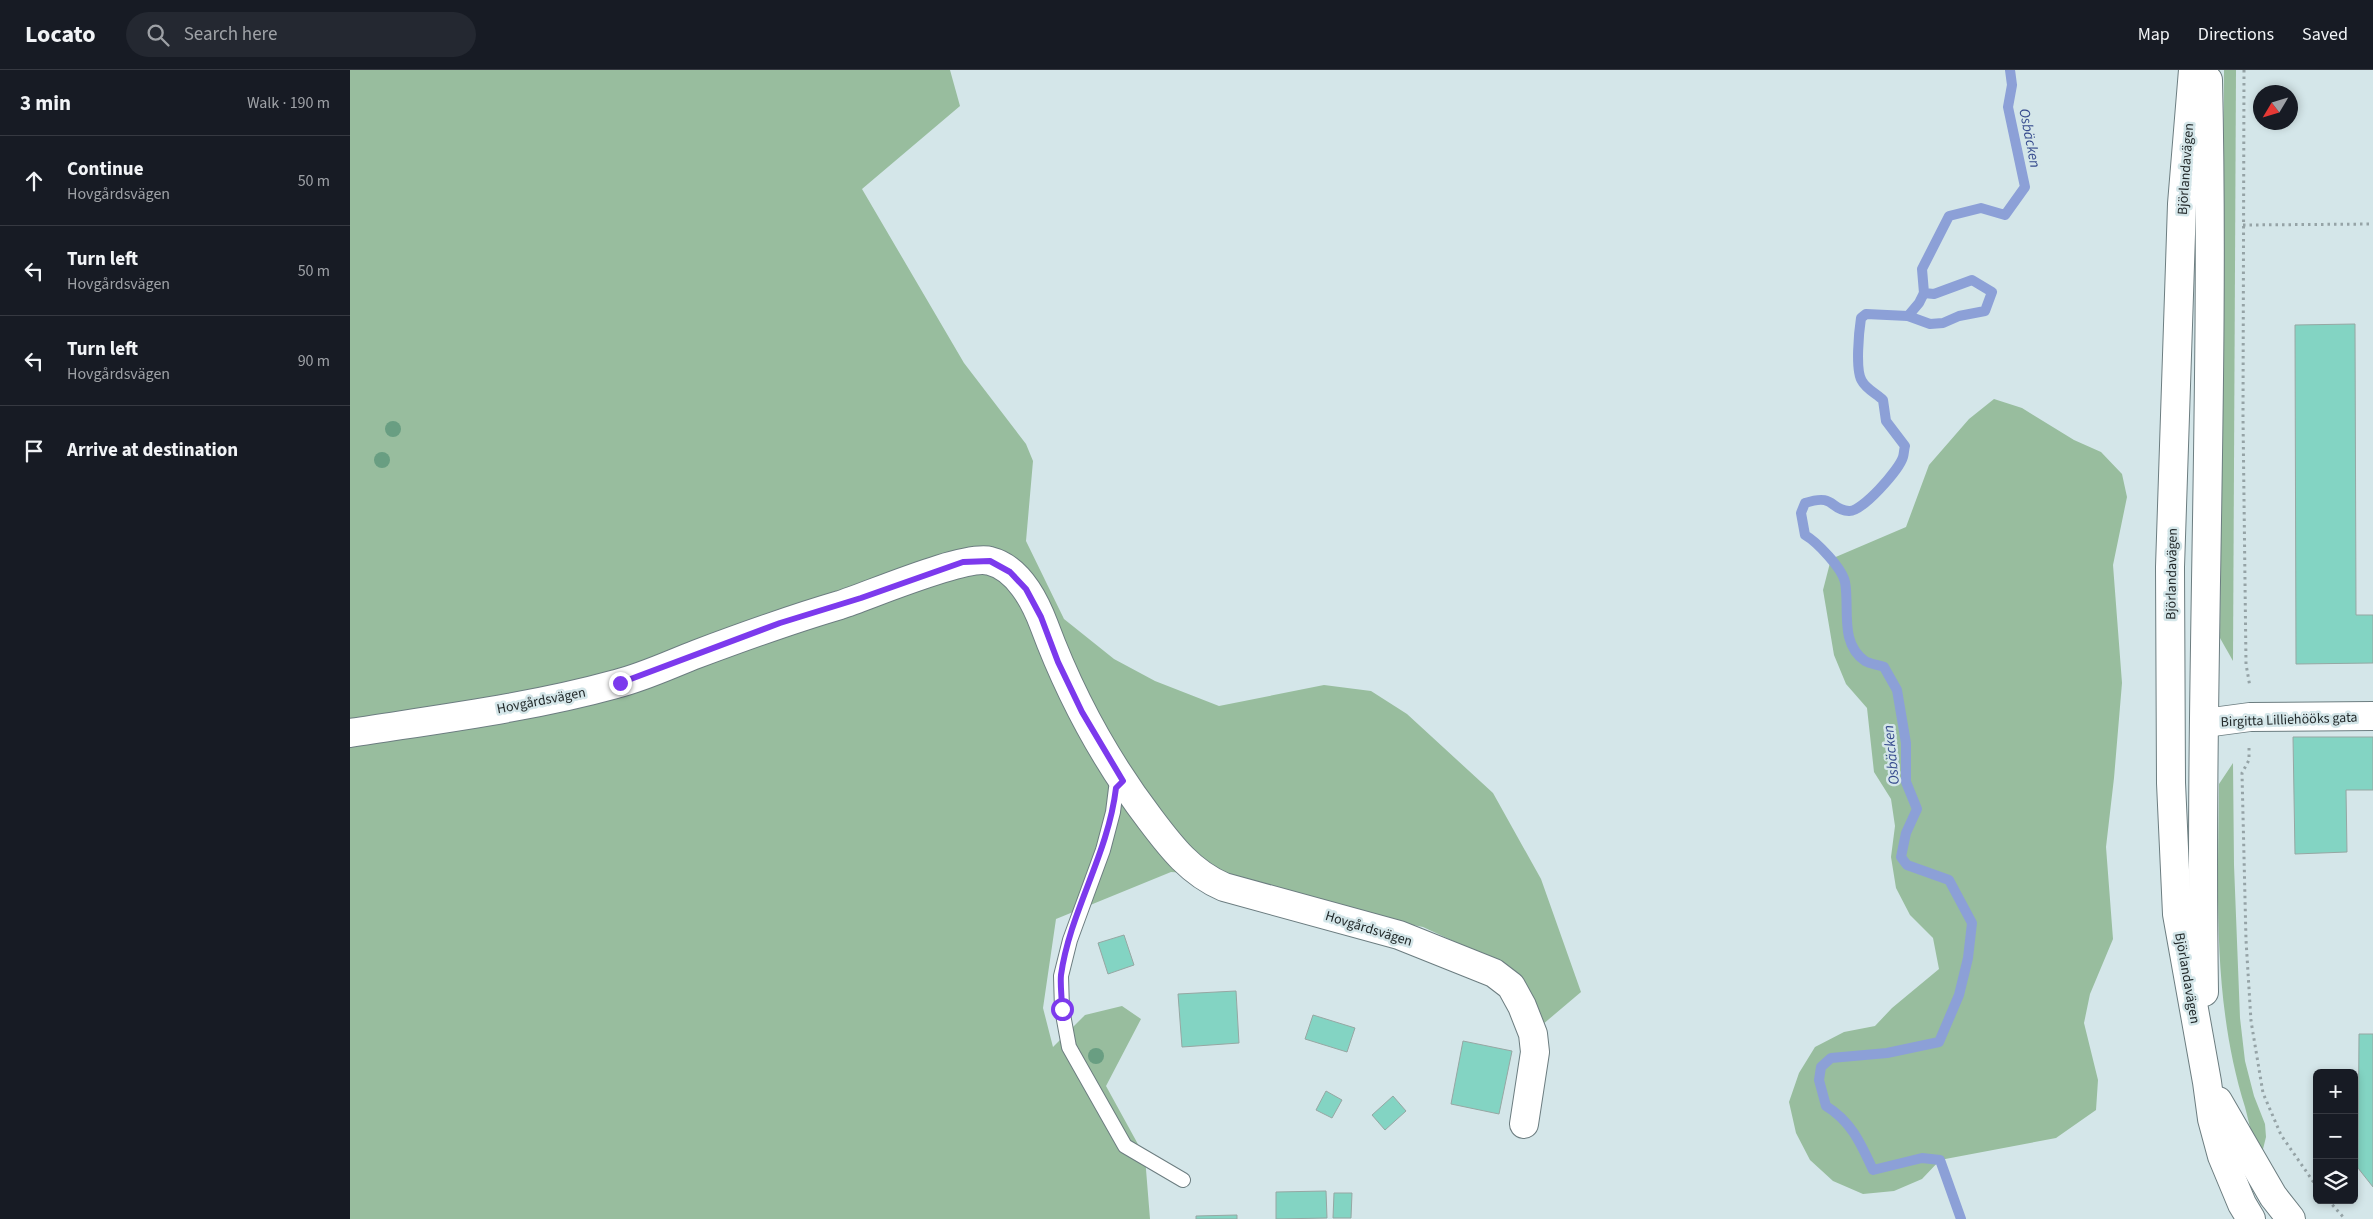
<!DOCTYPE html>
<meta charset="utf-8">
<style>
body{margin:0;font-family:"Source Sans 3",sans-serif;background:#242831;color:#f1f3f6}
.controls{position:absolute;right:15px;bottom:15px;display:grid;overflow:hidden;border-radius:8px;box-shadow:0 2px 8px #0003}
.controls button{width:45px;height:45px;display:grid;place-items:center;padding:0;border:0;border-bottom:1px solid #363941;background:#171b24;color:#f1f3f6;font:25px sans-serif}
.compass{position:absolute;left:1903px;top:15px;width:45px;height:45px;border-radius:50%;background:#171b24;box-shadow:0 2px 8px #0003;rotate:232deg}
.stop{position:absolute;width:15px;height:15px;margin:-11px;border:4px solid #7c3aed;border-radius:50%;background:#fff}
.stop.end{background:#7c3aed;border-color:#fff;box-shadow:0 1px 5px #0008}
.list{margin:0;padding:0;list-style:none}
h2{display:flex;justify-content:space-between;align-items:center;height:65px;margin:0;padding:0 20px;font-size:21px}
h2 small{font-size:16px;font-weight:400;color:#9ea1a6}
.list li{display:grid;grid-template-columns:32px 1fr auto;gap:15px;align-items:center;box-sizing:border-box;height:90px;padding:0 20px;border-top:1px solid #363941}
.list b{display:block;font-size:19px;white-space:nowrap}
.list p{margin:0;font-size:16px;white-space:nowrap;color:#9ea1a6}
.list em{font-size:16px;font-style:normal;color:#9ea1a6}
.icon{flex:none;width:28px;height:28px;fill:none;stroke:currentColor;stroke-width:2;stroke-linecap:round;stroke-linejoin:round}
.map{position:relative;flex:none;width:2023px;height:1149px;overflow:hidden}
header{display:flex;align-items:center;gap:30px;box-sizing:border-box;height:70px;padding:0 25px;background:#171b24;border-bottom:1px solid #363941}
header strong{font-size:24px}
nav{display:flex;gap:28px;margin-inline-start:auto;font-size:18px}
.search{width:350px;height:45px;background:#242831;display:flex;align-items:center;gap:12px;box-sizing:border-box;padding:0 18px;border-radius:28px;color:#9ea1a6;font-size:19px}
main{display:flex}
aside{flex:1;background:#171b24}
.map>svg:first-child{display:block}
.green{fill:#98bd9e}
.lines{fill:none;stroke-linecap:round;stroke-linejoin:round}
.stream{stroke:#8ca0d7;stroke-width:10}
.building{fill:#83d4c3;stroke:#96a7a3}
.lane-casing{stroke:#6c7d80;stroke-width:16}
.street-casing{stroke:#6c7d80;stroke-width:30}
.secondary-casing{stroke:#6c7d80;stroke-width:30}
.path{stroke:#95a3a6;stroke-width:3;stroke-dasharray:2.5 4;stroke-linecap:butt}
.lane{stroke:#fff;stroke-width:14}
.street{stroke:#fff;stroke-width:28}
.secondary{stroke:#fff;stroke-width:28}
.tree{fill:#699e82}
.route{stroke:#7c3aed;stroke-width:6}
.labels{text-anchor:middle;stroke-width:5;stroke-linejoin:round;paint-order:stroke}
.street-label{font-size:14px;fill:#22292a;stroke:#d4e6e9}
.water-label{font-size:15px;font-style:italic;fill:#354a8d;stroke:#d4e6e9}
</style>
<header>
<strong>Locato</strong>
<div class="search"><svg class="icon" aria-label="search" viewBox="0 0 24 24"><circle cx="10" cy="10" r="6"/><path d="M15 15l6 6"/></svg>Search here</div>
<nav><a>Map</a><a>Directions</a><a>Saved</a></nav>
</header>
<main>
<aside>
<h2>3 min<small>Walk · 190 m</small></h2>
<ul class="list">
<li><svg class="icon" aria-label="ahead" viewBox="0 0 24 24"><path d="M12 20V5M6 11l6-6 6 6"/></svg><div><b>Continue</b><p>Hovgårdsvägen</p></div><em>50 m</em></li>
<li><svg class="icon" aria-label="left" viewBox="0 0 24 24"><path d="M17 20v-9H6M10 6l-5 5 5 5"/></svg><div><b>Turn left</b><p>Hovgårdsvägen</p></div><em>50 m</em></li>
<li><svg class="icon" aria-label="left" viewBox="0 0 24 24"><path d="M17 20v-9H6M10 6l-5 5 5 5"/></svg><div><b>Turn left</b><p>Hovgårdsvägen</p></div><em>90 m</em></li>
<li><svg class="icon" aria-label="arrive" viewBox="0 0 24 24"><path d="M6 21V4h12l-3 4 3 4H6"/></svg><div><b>Arrive at destination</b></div></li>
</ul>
</aside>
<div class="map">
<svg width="2023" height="1149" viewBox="0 0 2023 1149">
<rect width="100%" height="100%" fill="#d4e6e9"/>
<g class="green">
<path d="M0,0H600L610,36L512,119L614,293L676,374L683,391L676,471L714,549L764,589L805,611L869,636L974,615L1021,621L1057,644L1143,723L1191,809L1231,922L1192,955L1157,896L1073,857L959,834L880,806L821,802L706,849L693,938L703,977L735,945L772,936L791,949L756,1016L795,1087L800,1149H0Z"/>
<path d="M1874,0H1886L1883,591L1870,568Z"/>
<path d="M1644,329L1672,338L1724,370L1751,382L1772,404L1777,427L1763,495L1772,613L1764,708L1756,777L1763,869L1740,924L1734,953L1748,1010L1746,1040L1706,1068L1590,1090L1572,1109L1544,1121L1513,1124L1483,1111L1460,1090L1446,1063L1439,1032L1449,1003L1465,977L1494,962L1525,956L1542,938L1589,899L1583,868L1560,845L1546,818L1541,787L1545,756L1541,729L1524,702L1517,638L1496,614L1484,585L1473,520L1481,489L1556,457L1579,395L1619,349Z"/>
<path d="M1883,693L1884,795L1890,948L1895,991L1904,1026L1915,1054L1916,1067L1912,1083C1902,1071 1899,1052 1895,1037C1862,932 1868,822 1869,714Z"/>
</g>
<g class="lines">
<g class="stream">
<path d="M1558,246L1569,233L1574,223"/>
<path d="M1611,1149L1590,1090L1572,1088L1523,1100C1511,1074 1501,1051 1476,1036L1469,1010L1471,997L1481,988L1537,983L1589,972L1609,925L1618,888L1622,853L1599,810L1557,795L1551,787L1556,763L1567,739L1556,712V673L1547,620L1534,597C1529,595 1520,594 1515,591C1489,573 1500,538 1495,512C1492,498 1467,472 1455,465L1451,443L1455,433C1486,423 1479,440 1499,441C1512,442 1549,400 1553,387C1554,384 1554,379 1555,376L1536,351L1533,330C1527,324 1516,319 1512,311C1505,301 1509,261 1511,248L1516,244L1558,246L1580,254L1593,253L1609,246L1635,241L1642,222L1622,210L1584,224L1574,223L1572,199L1599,146L1631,138L1655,145L1675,117L1658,37L1662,15L1660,0"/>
</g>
</g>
<g class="building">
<path d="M2005,254L2006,545H2023V593L1946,594L1945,255Z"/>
<path d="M1943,667H2023V720H1996L1997,782L1945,784Z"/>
<path d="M774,865L784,895L758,904L748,873Z"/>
<path d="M886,921L889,973L832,977L828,924Z"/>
<path d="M963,945L1005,958L997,982L955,969Z"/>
<path d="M2009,964H2023V1117L2008,1098Z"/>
<path d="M1113,971L1162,981L1149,1044L1101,1034Z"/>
<path d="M976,1021L992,1030L982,1048L966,1040Z"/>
<path d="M1043,1026L1056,1041L1035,1060L1022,1045Z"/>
<path d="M976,1121L977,1148L926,1149V1122Z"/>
<path d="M984,1123H1002L1001,1148H983Z"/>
<path d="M887,1145V1149H846V1146Z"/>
</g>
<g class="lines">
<g class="lane-casing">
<path id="lane" d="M773,711L766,718L763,742L753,780L720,870L711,906L712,939L719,977L775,1076L833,1110"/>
</g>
<g class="street-casing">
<g id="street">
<path d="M1855,653L1900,647L2023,646"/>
<path d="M0,663C89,649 179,638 266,614C294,607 321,594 347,584C395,566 442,549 490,535C521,525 615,484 640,491C668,498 685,531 694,555C720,625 755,690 800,749C821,777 841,803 874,817L1049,865L1144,903L1161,916L1172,936L1183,964L1185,982L1174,1054"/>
</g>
</g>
<g class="secondary-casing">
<g id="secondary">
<path d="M1843,0L1832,134L1820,497L1821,713L1827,844L1857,1012L1862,1049L1872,1086L1892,1134L1901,1149"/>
<path d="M1854,922C1849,618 1865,314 1858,10"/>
<path d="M1868,1031L1923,1126L1941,1149"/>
</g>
</g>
<g class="path">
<path d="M1894,0L1893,347L1896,594L1900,617"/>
<path d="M1893,155L2023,154"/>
<path d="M1899,678V690L1892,703L1896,870L1901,951L1913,1023L1931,1065L1967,1117"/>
<path d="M1978,1130L1995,1149"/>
</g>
<use href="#lane" class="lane"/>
<use href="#street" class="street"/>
<use href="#secondary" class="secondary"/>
</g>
<g class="tree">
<circle cx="43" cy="359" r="8"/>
<circle cx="32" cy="390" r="8"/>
<circle cx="746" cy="986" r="8"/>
</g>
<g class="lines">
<path class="route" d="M270,613L430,553L511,528L613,492L640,491L660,502L676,519L691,547L708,592L732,642L773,711L766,718C758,785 720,841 711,905C710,915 712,928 712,939"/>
</g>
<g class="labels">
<g class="street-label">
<text transform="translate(1835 99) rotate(-86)" y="5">Björlandavägen</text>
<text transform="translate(1821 504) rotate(-89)" y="5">Björlandavägen</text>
<text transform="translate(191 630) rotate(-11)" y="5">Hovgårdsvägen</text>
<text transform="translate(1939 649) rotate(-2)" y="5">Birgitta Lilliehööks gata</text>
<text transform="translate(1019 858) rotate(17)" y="5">Hovgårdsvägen</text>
<text transform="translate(1838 908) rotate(80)" y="5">Björlandavägen</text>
</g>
<g class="water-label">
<text transform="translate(1680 68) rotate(79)" y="5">Osbäcken</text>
<text transform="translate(1541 685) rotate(-96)" y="5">Osbäcken</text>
</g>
</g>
</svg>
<div class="controls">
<button>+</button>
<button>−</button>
<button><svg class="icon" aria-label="layers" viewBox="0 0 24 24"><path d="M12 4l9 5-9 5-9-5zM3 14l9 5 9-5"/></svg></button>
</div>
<svg class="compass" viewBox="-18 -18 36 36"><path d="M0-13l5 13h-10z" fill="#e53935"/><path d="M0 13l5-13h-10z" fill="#9ea1a6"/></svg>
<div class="stop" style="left:712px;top:939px"></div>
<div class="stop end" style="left:270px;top:613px"></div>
</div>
</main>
